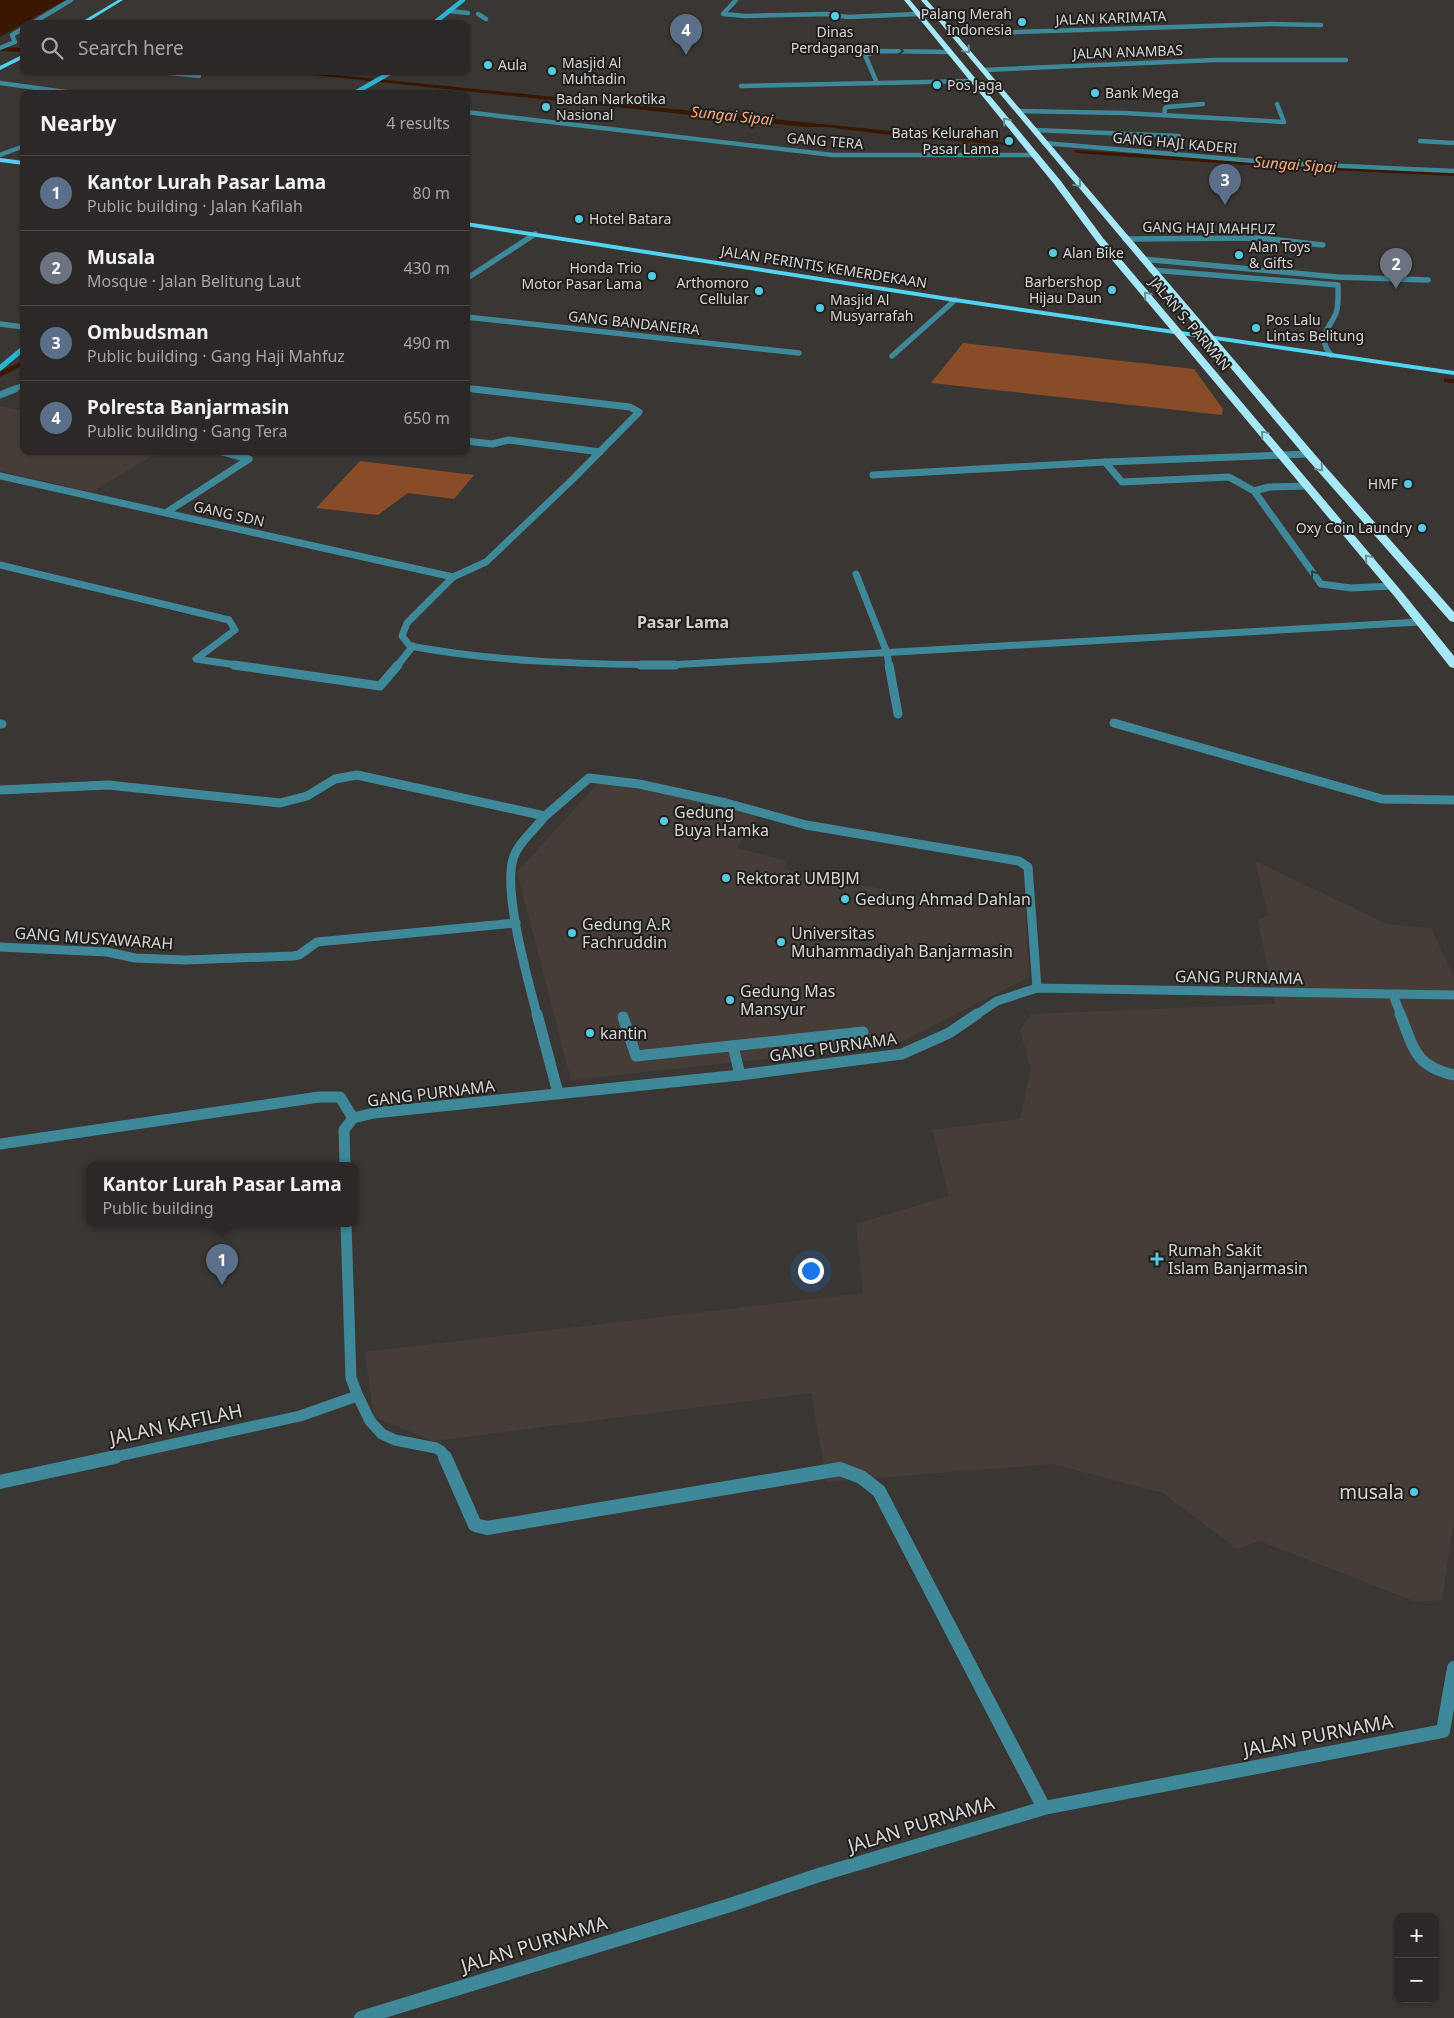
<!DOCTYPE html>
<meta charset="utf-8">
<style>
body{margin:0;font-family:"Noto Sans",sans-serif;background:#373433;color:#f1f3f6}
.controls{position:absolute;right:15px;bottom:15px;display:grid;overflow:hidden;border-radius:10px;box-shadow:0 1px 4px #0004}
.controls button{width:45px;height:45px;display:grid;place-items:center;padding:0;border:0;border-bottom:1px solid #474444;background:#2b2827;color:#f1f3f6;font:25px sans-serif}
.you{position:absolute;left:810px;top:1270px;width:18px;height:18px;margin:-12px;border:4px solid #fff;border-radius:50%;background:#1a73e8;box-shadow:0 0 0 8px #1a73e833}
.badge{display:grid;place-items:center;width:32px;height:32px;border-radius:50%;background:#1a73e8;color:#fff;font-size:16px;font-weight:700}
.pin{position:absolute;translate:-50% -41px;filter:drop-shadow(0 1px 2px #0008)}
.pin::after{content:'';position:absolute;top:26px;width:18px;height:15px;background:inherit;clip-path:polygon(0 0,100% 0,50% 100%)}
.popup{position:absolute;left:86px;top:1162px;width:272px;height:65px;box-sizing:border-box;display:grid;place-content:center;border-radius:10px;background:#2b2827;filter:drop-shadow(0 1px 4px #0005);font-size:16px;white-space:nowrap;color:#a6a6a7}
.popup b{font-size:19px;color:#f1f3f6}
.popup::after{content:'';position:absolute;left:50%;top:100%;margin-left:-10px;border:10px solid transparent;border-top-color:#2b2827}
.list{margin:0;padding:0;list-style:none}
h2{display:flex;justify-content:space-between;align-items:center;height:65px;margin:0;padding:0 20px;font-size:21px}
h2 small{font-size:16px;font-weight:400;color:#a6a6a7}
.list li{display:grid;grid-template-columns:32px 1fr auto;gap:15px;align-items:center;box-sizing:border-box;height:75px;padding:0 20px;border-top:1px solid #474444}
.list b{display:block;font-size:19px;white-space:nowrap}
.list p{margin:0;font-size:16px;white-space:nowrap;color:#a6a6a7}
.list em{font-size:16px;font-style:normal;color:#a6a6a7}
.icon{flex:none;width:28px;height:28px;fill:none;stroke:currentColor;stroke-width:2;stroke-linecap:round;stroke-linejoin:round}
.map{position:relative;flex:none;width:1454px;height:2018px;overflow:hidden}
.search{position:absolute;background:#2b2827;box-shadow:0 1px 4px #0004;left:20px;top:20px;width:450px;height:55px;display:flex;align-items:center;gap:12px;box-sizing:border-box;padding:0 18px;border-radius:10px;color:#a6a6a7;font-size:19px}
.panel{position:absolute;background:#2b2827;box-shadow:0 1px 4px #0004;left:20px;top:90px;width:450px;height:365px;border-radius:10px}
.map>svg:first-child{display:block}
.built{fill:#473d38}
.green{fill:#884c29}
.water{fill:#3b1600}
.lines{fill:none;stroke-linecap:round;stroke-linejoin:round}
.stream{fill:#3b1600;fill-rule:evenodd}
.lane-far4{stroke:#3e8899;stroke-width:4.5}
.lane-far3{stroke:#3e8899;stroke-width:5.5}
.lane-far2{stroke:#3e8899;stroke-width:7}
.lane-far1{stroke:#3e8899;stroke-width:9}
.lane{stroke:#3e8899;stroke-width:11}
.street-far5{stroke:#3e8899;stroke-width:4.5}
.street-far4{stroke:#3e8899;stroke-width:5.5}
.street-far3{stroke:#3e8899;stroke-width:7}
.street-far2{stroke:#3e8899;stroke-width:9}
.street-far1{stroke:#3e8899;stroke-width:11}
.street{stroke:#3e8899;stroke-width:14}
.secondary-far1{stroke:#2bb5d1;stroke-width:4.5}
.secondary{stroke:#2bb5d1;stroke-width:5.5}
.primary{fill:#54d3f0;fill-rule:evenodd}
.highway{fill:#a7e8f8;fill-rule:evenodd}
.oneway{stroke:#6a8d95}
.oneway2{stroke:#283e42}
.poi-dot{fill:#57c9e3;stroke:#1f1e1d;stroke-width:2}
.labels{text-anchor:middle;stroke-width:4;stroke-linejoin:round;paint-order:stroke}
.far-poi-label{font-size:14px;fill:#d9d7d6;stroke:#1f1e1d;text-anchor:start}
.far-street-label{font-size:14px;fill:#d9d7d6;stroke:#1f1e1d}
.far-water-label{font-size:15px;font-style:italic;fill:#ffad7f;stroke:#1f1e1d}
.far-quarter-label{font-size:16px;font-weight:bold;fill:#d4d0cd;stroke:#1f1e1d}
.poi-label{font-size:16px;fill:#d9d7d6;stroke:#1f1e1d;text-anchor:start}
.street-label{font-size:16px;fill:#d9d7d6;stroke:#1f1e1d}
.near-street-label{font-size:19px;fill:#d9d7d6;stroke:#1f1e1d}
.near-poi-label{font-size:19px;fill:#d9d7d6;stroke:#1f1e1d;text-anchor:end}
</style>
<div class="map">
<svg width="1454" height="2018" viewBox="0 0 1454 2018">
<rect width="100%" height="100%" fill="#393634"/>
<g class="built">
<path d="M0,406L24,411V451H160L92,492L0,471Z"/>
<path d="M600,781L758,814L737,848L787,861L783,869L951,903L1025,907L1029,977L895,1045L571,1080L517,872Z"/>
<path d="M1255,861L1387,924L1431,928L1454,977V1520L1442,1600L1416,1602L1260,1541L1237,1549L1163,1493L1053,1464L827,1482L811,1393L434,1441L374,1417L365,1352L863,1293L856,1224L949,1196L932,1130L1020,1119L1031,1069L1020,1030L1031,1014L1275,1004L1258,920L1268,915Z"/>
</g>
<g class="green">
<path d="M963,343L1194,369L1223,409L1222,415L931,383Z"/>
<path d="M360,461L474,475L454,499L408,493L378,515L316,508Z"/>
</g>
<path class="water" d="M0,0H65L0,37Z"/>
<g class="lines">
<g class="stream">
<path d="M0,47L24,48V52L0,51Z"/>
<path d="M276,71H297L1010,143L1007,145L908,137L826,127H805Z"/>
<path d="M1074,150L1290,164L1454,172V176L1290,168L1076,153Z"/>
<path d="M24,360V365L0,377V372Z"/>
<path d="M1444,378L1454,379V383L1444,382Z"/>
</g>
<g class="lane-far4">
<path d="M736,0L723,14L745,16L827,14L848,17L918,14"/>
<path d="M449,11L468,13"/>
<path d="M478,14L486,19"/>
<path d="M819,48L874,50"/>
<path d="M877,83L865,55L878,51L950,52"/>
<path d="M741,86L974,81"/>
<path d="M1034,130L1179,136"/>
</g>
<g class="lane-far3">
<path d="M1142,259L1337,277L1428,280"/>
<path d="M1151,270L1338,285C1338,294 1339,304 1336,313C1329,330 1316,336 1331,355"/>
<path d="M12,390L24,385"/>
</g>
<g class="lane-far2">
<path d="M0,395L15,389"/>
<path d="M1105,462L1122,482L1229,477L1254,491"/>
<path d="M873,475L1105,462L1308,454"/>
<path d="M1307,486L1269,487L1254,491L1321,584L1351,588L1392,586"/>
<path d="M856,574L887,653"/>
</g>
<path class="lane-far1" d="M1393,995L1401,1015"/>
<g class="lane">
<path d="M1400,1014C1414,1048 1414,1066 1454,1075"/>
<path d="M623,1017L636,1056L863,1032"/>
<path d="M733,1046L740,1075"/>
</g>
<g class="street-far5">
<path d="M31,24L71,0"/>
<path d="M953,34L1270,24L1321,25"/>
<path d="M0,48L15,42L12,35L24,28"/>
<path d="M984,70L1214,60H1346"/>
<path d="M152,71L199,76"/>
<path d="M0,83L80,94"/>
<path d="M1018,111L1124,113L1284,122L1277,104"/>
<path d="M466,112L833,155H1035"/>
<path d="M1164,115L1165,108L1167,107L1203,104"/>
<path d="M1420,141L1454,143"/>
<path d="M1044,143L1277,163L1454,171"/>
<path d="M0,155L24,146"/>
</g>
<g class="street-far4">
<path d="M1125,239L1260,238L1323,245"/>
<path d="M466,279L535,234"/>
<path d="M466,317L799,353"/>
<path d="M0,324L24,327"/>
<path d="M892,356L955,300"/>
<path d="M466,388L484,390"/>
</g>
<g class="street-far3">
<path d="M473,389L630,407L639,412L573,479L486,562L453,577L407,623L402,636L410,646C495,662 583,664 669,665L1420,622"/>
<path d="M466,441L492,444L509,440L600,452"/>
<path d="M0,476L453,577"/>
<path d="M167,512L249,459L219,451"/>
<path d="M0,565L229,620L235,630L196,659L243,666"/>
<path d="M887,653L889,666"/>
<path d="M397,666L413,646"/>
</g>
<g class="street-far2">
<path d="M234,665L380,686L398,665"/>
<path d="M641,665H675"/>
<path d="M889,665L898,714"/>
<path d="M1114,723L1382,799L1454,800"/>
<path d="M0,724H2"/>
<path d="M0,790L108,785L280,803L307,796L335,779L357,775L545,816C535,829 517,844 513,859C503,893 528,980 537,1015"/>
<path d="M545,816L589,778L639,784L726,803L806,825L1019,861L1028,867L1037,988"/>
<path d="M0,947L107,952L135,958L185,960L293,956L299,955L317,942L516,923"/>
<path d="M976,1015L997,1001L1037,988L1454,995"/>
</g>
<g class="street-far1">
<path d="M537,1014L558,1093"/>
<path d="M353,1118L374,1113L740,1075L902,1054L949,1033L977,1014"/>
<path d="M0,1144L319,1097H340L353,1118"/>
<path d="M345,1166L344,1130L353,1118"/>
<path d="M346,1224L351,1378L357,1394L370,1421L382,1434L395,1440L436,1448L441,1451L446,1458"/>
<path d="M110,1458L300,1416L357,1396"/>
</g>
<g class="street">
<path d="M445,1457L475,1525L487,1528L840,1469L861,1477L879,1491L1044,1808"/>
<path d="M0,1482L115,1457"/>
<path d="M361,2018L727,1906L819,1875L1044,1808L1443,1731L1454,1668"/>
</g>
<g class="secondary-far1">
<path d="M433,24L463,0"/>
<path d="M353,94L393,71"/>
</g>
<path class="secondary" d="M0,368L24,348"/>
<g class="primary">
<path d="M118,0H123L84,24H78Z"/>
<path d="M24,54V58L0,70V66Z"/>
<path d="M0,158L24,161V165L0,162Z"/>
<path d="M466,222L955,298L1454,371V375L955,302L466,226Z"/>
</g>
<g class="highway">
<path d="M904,0H910L1060,180L1103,238L1403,593L1454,656V668L1450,667L1395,597L1097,242L1054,184Z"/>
<path d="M921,0H927L1317,457L1454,612V622L1450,621L1309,461Z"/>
</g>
</g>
<defs><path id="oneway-chevron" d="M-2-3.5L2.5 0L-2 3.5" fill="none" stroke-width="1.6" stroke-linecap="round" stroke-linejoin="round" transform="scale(1.25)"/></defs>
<g class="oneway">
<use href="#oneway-chevron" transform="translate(967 50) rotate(49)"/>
<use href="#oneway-chevron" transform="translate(1006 121) rotate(-130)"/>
<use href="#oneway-chevron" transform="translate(1078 184) rotate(50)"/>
<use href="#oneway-chevron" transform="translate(1147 295) rotate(-130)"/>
<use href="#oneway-chevron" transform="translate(1264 434) rotate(-130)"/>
<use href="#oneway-chevron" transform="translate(1320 468) rotate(49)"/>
<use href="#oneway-chevron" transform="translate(1368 558) rotate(-130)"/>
</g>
<g class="oneway2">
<use href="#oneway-chevron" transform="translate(900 51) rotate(1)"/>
<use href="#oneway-chevron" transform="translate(1314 574) rotate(-126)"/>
</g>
<g class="poi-dot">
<circle cx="835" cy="16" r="5"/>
<circle cx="1022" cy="22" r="5"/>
<circle cx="488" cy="65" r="5"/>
<circle cx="552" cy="71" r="5"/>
<circle cx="937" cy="85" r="5"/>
<circle cx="1095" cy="93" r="5"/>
<circle cx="546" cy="107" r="5"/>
<circle cx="1009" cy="141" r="5"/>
<circle cx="579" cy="219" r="5"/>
<circle cx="1053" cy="253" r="5"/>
<circle cx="1239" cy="255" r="5"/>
<circle cx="652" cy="276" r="5"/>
<circle cx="1112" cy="290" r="5"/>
<circle cx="759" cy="291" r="5"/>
<circle cx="820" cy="308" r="5"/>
<circle cx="1256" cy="328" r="5"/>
<circle cx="1408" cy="484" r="5"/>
<circle cx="1422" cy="528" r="5"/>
<circle cx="664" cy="821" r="5"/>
<circle cx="726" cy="878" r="5"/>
<circle cx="845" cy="899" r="5"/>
<circle cx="572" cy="933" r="5"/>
<circle cx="781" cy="942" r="5"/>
<circle cx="730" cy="1000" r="5"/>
<circle cx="590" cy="1033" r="5"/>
<path d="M1154.5 1251.5h5v5h5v5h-5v5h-5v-5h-5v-5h5z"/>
<circle cx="1414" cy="1492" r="5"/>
</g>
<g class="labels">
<g class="far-poi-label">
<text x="1012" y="19" text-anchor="end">Palang Merah<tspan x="1012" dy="16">Indonesia</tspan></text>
<text x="835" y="37" text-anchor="middle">Dinas<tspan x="835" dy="16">Perdagangan</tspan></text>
<text x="562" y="68">Masjid Al<tspan x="562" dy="16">Muhtadin</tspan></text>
<text x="498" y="70">Aula</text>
<text x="947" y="90">Pos Jaga</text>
<text x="1105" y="98">Bank Mega</text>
<text x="556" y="104">Badan Narkotika<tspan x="556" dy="16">Nasional</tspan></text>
<text x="999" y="138" text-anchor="end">Batas Kelurahan<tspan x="999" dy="16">Pasar Lama</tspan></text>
<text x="589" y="224">Hotel Batara</text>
<text x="1249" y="252">Alan Toys<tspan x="1249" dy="16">&amp; Gifts</tspan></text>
<text x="1063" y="258">Alan Bike</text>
<text x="642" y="273" text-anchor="end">Honda Trio<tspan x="642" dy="16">Motor Pasar Lama</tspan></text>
<text x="1102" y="287" text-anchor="end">Barbershop<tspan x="1102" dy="16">Hijau Daun</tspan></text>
<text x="749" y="288" text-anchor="end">Arthomoro<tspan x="749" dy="16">Cellular</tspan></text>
<text x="830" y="305">Masjid Al<tspan x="830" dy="16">Musyarrafah</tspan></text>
<text x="1266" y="325">Pos Lalu<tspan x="1266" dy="16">Lintas Belitung</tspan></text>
<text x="1398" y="489" text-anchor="end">HMF</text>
<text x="1412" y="533" text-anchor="end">Oxy Coin Laundry</text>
</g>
<g class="far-street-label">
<text transform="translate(1111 18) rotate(-2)" y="5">JALAN KARIMATA</text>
<text transform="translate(1128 52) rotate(-2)" y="5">JALAN ANAMBAS</text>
<text transform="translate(825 141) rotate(5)" y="5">GANG TERA</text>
<text transform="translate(1175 143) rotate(5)" y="5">GANG HAJI KADERI</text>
<text transform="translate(1209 228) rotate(1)" y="5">GANG HAJI MAHFUZ</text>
<text transform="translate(824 267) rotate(9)" y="5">JALAN PERINTIS KEMERDEKAAN</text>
<text transform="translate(634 323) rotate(6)" y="5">GANG BANDANEIRA</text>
<text transform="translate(1190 324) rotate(50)" y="5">JALAN S. PARMAN</text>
<text transform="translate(229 514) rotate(13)" y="5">GANG SDN</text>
</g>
<g class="far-water-label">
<text transform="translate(732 116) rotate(6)" y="5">Sungai Sipai</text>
<text transform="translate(1295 165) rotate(4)" y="5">Sungai Sipai</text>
</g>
<g class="far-quarter-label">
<text x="683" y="628">Pasar Lama</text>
</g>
<g class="poi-label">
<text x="674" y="818">Gedung<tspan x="674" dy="18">Buya Hamka</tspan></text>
<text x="736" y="884">Rektorat UMBJM</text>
<text x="855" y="905">Gedung Ahmad Dahlan</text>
<text x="582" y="930">Gedung A.R<tspan x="582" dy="18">Fachruddin</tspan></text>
<text x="791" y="939">Universitas<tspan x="791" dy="18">Muhammadiyah Banjarmasin</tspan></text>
<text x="740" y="997">Gedung Mas<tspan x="740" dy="18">Mansyur</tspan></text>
<text x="600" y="1039">kantin</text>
<text x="1168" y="1256">Rumah Sakit<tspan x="1168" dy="18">Islam Banjarmasin</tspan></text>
</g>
<g class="street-label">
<text transform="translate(94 938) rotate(4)" y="6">GANG MUSYAWARAH</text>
<text transform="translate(1239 977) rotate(1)" y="6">GANG PURNAMA</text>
<text transform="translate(833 1047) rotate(-8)" y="6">GANG PURNAMA</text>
<text transform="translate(431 1093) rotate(-7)" y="6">GANG PURNAMA</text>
</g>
<g class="near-street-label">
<text transform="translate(176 1424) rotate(-12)" y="7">JALAN KAFILAH</text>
<text transform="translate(1318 1735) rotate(-11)" y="7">JALAN PURNAMA</text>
<text transform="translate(921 1824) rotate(-17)" y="7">JALAN PURNAMA</text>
<text transform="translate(534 1944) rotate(-17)" y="7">JALAN PURNAMA</text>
</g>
<g class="near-poi-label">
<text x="1404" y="1499">musala</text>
</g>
</g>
</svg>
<div class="controls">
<button>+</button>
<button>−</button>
</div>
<div class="you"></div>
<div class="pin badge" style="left:222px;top:1285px;background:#5c6f8a">1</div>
<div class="popup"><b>Kantor Lurah Pasar Lama</b>Public building</div>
<div class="pin badge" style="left:1396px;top:289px;background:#6b7280">2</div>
<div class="pin badge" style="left:1225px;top:205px;background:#5c6f8a">3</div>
<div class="pin badge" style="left:686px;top:55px;background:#5c6f8a">4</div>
<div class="search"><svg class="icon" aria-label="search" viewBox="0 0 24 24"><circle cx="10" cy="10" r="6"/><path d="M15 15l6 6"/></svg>Search here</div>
<section class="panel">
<h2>Nearby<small>4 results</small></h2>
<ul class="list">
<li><span class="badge" style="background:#5c6f8a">1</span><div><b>Kantor Lurah Pasar Lama</b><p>Public building · Jalan Kafilah</p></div><em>80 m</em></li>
<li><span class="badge" style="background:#6b7280">2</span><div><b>Musala</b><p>Mosque · Jalan Belitung Laut</p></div><em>430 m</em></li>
<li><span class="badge" style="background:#5c6f8a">3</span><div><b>Ombudsman</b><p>Public building · Gang Haji Mahfuz</p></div><em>490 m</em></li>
<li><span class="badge" style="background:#5c6f8a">4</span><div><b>Polresta Banjarmasin</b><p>Public building · Gang Tera</p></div><em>650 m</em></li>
</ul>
</section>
</div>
